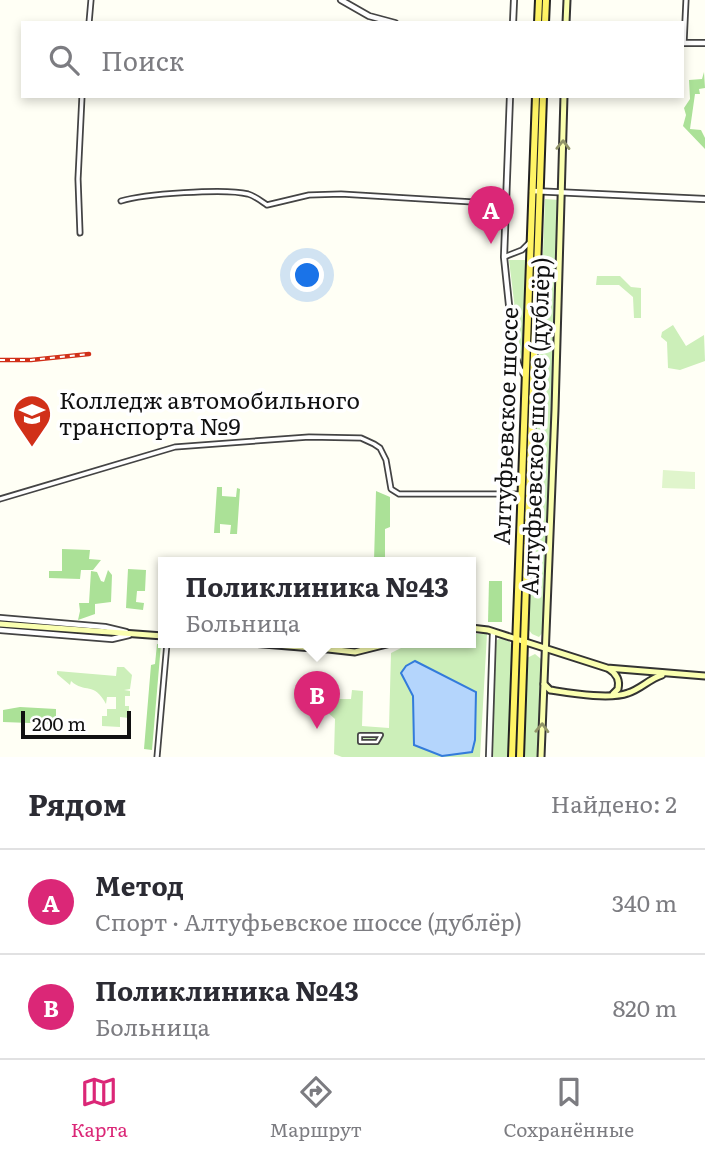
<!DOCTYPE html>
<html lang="ru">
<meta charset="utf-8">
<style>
body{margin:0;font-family:Literata,serif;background:#f2f2f3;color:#2b2b33}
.scale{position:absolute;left:21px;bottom:18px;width:110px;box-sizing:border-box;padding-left:7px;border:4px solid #111;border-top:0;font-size:19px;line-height:24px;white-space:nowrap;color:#111;-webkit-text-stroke:5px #fff;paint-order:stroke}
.you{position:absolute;left:308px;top:276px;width:24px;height:24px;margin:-18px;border:5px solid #fff;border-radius:50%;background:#1a73e8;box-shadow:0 0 0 10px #1a73e833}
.badge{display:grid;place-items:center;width:46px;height:46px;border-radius:50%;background:#db2777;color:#fff;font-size:23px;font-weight:700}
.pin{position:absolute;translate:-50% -58px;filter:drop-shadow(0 2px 4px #0008)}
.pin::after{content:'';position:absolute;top:37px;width:24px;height:21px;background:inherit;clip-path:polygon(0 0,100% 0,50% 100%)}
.popup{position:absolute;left:158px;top:557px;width:318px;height:91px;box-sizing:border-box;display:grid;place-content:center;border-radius:0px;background:#fff;filter:drop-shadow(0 2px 5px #0005);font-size:23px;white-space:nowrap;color:#7c7c81}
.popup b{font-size:26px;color:#2b2b33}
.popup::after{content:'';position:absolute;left:50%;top:100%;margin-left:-14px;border:14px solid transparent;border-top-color:#fff}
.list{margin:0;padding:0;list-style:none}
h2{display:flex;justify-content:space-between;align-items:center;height:91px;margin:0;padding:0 28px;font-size:30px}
h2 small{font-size:23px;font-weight:400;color:#7c7c81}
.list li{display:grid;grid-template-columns:46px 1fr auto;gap:21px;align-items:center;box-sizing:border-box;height:105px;padding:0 28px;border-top:2px solid #e1e1e2}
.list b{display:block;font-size:26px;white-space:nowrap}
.list p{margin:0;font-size:23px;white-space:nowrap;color:#7c7c81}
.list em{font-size:23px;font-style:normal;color:#7c7c81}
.icon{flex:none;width:38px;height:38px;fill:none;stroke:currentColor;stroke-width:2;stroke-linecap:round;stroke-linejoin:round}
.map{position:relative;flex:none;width:705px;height:757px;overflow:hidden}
.search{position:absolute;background:#fff;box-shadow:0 4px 10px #0003;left:21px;right:21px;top:21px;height:77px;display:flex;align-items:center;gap:18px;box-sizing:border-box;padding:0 24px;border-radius:0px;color:#7c7c81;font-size:26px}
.sheet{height:301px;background:#fff}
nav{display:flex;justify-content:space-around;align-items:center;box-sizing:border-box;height:98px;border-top:2px solid #e1e1e2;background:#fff;font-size:19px;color:#7c7c81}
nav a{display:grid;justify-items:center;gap:4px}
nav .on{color:#db2777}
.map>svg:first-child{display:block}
.green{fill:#ccefb9}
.forest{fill:#abe197}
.pitch{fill:#e0f5cc}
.water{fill:#b4d5fc;stroke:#337bdb;stroke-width:2}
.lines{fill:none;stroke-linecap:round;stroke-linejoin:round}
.pedestrian-casing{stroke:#444;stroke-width:6}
.minor-casing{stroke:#444;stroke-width:7}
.tertiary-casing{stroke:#444;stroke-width:8}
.secondary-casing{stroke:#333;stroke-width:9}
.primary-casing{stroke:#222;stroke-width:10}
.pedestrian{stroke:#fff;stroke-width:2.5}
.minor{stroke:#fff;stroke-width:3.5}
.tertiary{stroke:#fff;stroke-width:4.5}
.secondary{stroke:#faffb0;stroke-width:5}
.primary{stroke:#fff465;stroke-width:6}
.rail-casing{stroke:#d13019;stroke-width:4.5}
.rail{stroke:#fff;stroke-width:2;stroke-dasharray:5;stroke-linecap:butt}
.oneway{stroke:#919468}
.labels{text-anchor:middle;stroke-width:7;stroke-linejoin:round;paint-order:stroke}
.poi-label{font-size:23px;fill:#111;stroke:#fff;text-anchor:start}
.street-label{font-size:23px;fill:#111;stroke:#fff}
</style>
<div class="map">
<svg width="705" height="757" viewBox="0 0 705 757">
<rect width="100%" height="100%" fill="#fffff5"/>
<g class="green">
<path d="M545,199L559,200L543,632L539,637L532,634L529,630Z"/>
<path d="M509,260H525L524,369L522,367Z"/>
<path d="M597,276H620L631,287L641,288V318H634L633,297L619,285H596Z"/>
<path d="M673,325L686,346L704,335L705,361L680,370L668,368L667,342L661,337L662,332Z"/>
<path d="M471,634H487L480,757H342L334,754L335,719L326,711V707H335L336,699H351L352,690L363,691L362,726L389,728L391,653L411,643H471Z"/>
<path d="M501,638L510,642L512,647L508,757H492L495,646L497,640Z"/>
<path d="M535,654L541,659L538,757H523L527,658Z"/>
<path d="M117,667H124L132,675L130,689L124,690L130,691V696H125V706H129V718L120,717V727L102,726V716H107V709H116V697H107L106,704C94,681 85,694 71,681L70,685L57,674V671L116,676Z"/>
</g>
<g class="forest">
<path d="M704,72L705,88L699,89L700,94H695L690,129L701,130L705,138V149L683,126L686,115L684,108L690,99L689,80L702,79Z"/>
<path d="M217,487H222V496L236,497L237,488L240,489L237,534H230L231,525L220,524V533H214Z"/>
<path d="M376,491L390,497V527L385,529V562L374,561Z"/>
<path d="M62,549L90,550L89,559L101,560L93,570H81L80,579L49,578V571H62Z"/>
<path d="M128,569L146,570L145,591H137L136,602L144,603L143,610L126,608Z"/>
<path d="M108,570L112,575L111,602L95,604V614L78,620L80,611L79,603H89L91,571L97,572L101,581L104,582Z"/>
<path d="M489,581H502V622H488Z"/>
<path d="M157,644H161L152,750L144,749L151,665L155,664Z"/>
<path d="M20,707L56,709V724L3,722V710Z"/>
</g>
<path class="pitch" d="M663,470L695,472V489L662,488Z"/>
<path class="water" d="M415,661L476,692L475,740L472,752L442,756L414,745L413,696L401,673L406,666Z"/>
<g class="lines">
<g class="pedestrian-casing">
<path id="pedestrian" d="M360,735H381L377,742H360Z"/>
</g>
<g class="minor-casing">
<g id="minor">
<path d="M89,23L91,0"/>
<path d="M684,43L686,0"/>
<path d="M121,201C143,194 225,188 248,194C255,196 261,201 267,205L309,195L341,194L506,204"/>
<path d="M80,233L78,179L82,96"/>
<path d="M504,257L522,250L529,243"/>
<path d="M0,499L175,447L309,437L361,438L374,444L380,448L386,460L391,489L399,494H521"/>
<path d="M157,757L167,643"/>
</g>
</g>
<g class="tertiary-casing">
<g id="tertiary">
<path d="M341,0L369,16L395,23"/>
<path d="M513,23L514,0"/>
<path d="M682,43H705"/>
<path d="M510,96L504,257L514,353L520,369L525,376"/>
<path d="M532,191L705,199"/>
<path d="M0,618L105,627L126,632"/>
<path d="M0,630L112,639L129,635"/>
<path d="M489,757L493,632"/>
</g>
</g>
<g class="secondary-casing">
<g id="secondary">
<path d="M566,23L567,0"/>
<path d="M0,624L163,636"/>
<path d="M471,628L488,630L607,668L705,676"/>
<path d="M252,643L325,649L351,643"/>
<path d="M328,649L355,652L391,643"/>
<path d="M609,669C617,674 620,680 618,689L613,694"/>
<path d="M544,684L550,690C570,693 609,700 628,693C641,689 649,679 662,675"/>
<path d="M541,757L555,410L564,96"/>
</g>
</g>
<g class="primary-casing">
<g id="primary">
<path d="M538,23L539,0"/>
<path d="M545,23L546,0"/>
<path d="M512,757L536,96"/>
<path d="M520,757L543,96"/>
</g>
</g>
<use href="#pedestrian" class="pedestrian"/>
<use href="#minor" class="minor"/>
<use href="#tertiary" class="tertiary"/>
<use href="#secondary" class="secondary"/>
<use href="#primary" class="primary"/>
<g class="rail-casing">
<path id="rail" d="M0,360H31L89,354"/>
</g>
<use href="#rail" class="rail"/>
</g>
<defs><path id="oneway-chevron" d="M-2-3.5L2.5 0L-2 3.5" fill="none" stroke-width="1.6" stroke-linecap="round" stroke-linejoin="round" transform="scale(1.75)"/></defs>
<g class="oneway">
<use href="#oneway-chevron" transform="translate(563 145) rotate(-89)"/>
<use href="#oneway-chevron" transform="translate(542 728) rotate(-88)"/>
</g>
<defs>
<g id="university-pin" transform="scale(2.0125)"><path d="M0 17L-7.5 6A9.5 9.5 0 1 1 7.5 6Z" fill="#d13019" stroke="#fff"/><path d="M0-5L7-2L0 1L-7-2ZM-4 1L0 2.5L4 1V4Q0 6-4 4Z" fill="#fff"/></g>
</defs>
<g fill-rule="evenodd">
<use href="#university-pin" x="32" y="414"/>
</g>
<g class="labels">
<g class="poi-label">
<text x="59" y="409">Колледж автомобильного<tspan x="59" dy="26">транспорта №9</tspan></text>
</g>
<g class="street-label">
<text transform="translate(506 426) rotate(-88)" y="8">Алтуфьевское шоссе</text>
<text transform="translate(536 426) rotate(-88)" y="8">Алтуфьевское шоссе (дублёр)</text>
</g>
</g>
</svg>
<div class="scale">200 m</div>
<div class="you"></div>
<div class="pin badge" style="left:491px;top:244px">A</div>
<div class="pin badge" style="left:317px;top:729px">B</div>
<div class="popup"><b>Поликлиника №43</b>Больница</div>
<div class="search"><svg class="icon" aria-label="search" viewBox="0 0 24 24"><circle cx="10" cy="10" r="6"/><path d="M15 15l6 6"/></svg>Поиск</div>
</div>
<section class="sheet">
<h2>Рядом<small>Найдено: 2</small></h2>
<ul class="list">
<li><span class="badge">A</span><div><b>Метод</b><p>Спорт · Алтуфьевское шоссе (дублёр)</p></div><em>340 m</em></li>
<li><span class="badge">B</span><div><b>Поликлиника №43</b><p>Больница</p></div><em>820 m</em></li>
</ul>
</section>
<nav>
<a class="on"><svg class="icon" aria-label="map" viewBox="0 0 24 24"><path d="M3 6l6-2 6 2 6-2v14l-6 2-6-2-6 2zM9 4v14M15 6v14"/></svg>Карта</a>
<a><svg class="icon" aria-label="directions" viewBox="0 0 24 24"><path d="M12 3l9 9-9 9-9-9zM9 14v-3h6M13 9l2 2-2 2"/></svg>Маршрут</a>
<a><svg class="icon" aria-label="saved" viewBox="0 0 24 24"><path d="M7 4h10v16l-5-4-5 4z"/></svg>Сохранённые</a>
</nav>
